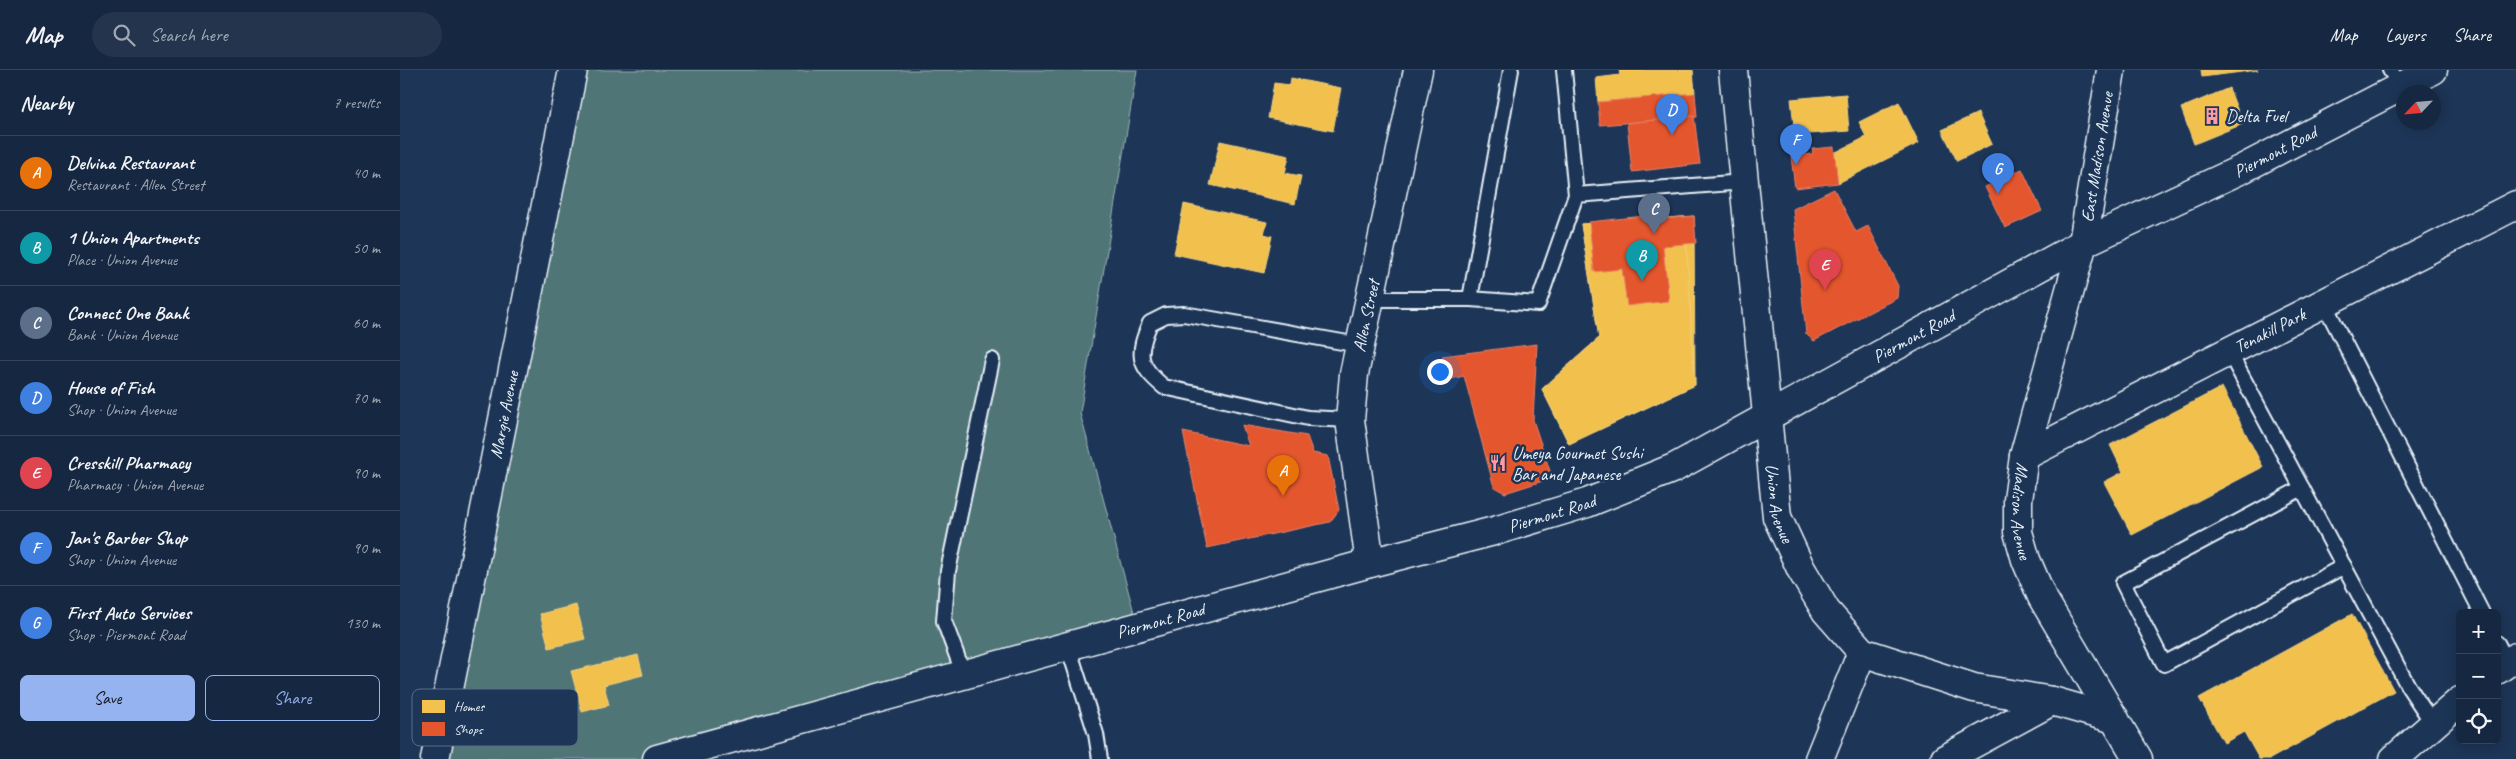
<!DOCTYPE html>
<meta charset="utf-8">
<style>
body{margin:0;font-family:Caveat,sans-serif;background:#23344c;color:#f1f3f6}
.controls{position:absolute;right:15px;bottom:15px;display:grid;overflow:hidden;border-radius:8px;box-shadow:0 2px 12px #0003}
.controls button{width:45px;height:45px;display:grid;place-items:center;padding:0;border:0;border-bottom:1px solid #35445a;background:#162841;color:#f1f3f6;font:25px sans-serif}
.compass{position:absolute;left:1996px;top:15px;width:45px;height:45px;border-radius:50%;background:#162841;box-shadow:0 2px 12px #0003;rotate:244deg}
.you{position:absolute;left:1039px;top:301px;width:18px;height:18px;margin:-12px;border:4px solid #fff;border-radius:50%;background:#1a73e8;box-shadow:0 0 0 8px #1a73e833}
.badge{display:grid;place-items:center;width:32px;height:32px;border-radius:50%;background:#95b2f1;color:#fff;font-size:16px;font-weight:700}
.pin{position:absolute;translate:-50% -41px;filter:drop-shadow(0 1px 2px #0008)}
.pin::after{content:'';position:absolute;top:26px;width:18px;height:15px;background:inherit;clip-path:polygon(0 0,100% 0,50% 100%)}
.list{margin:0;padding:0;list-style:none}
h2{display:flex;justify-content:space-between;align-items:center;height:65px;margin:0;padding:0 20px;font-size:21px}
h2 small{font-size:16px;font-weight:400;color:#9ea6b1}
.list li{display:grid;grid-template-columns:32px 1fr auto;gap:15px;align-items:center;box-sizing:border-box;height:75px;padding:0 20px;border-top:1px solid #35445a}
.list b{display:block;font-size:19px;white-space:nowrap}
.list p{margin:0;font-size:16px;white-space:nowrap;color:#9ea6b1}
.list em{font-size:16px;font-style:normal;color:#9ea6b1}
.actions{display:flex;gap:10px;padding:15px 20px}
.actions a{flex:1;padding:11px 0;border:1px solid #95b2f1;border-radius:8px;text-align:center;font-size:18px;color:#95b2f1}
.actions .main{background:#95b2f1;color:#111}
.icon{flex:none;width:28px;height:28px;fill:none;stroke:currentColor;stroke-width:2;stroke-linecap:round;stroke-linejoin:round}
.map{position:relative;flex:none;width:2116px;height:689px;overflow:hidden}
header{display:flex;align-items:center;gap:30px;box-sizing:border-box;height:70px;padding:0 25px;background:#162841;border-bottom:1px solid #35445a}
header strong{font-size:24px}
nav{display:flex;gap:28px;margin-inline-start:auto;font-size:18px}
.search{width:350px;height:45px;background:#23344c;display:flex;align-items:center;gap:12px;box-sizing:border-box;padding:0 18px;border-radius:28px;color:#9ea6b1;font-size:19px}
main{display:flex}
aside{flex:1;background:#162841}
.map>svg:first-child{display:block}
.green{fill:#507576;stroke:#9cb3b7}
.homes{fill:#f2c14e;stroke:#efcf81}
.shops{fill:#e4572e;stroke:#e5856b}
.lines{fill:none;stroke-linecap:round;stroke-linejoin:round}
.lane-casing{stroke:#e8f1f8;stroke-width:18}
.street-casing{stroke:#e8f1f8;stroke-width:31}
.secondary-casing{stroke:#e8f1f8;stroke-width:31}
.lane{stroke:#1d3557;stroke-width:14}
.street{stroke:#1d3557;stroke-width:28}
.secondary{stroke:#1d3557;stroke-width:28}
.labels{text-anchor:middle;stroke-width:5;stroke-linejoin:round;paint-order:stroke}
.poi-label{font-size:18px;fill:#e8f1f8;stroke:#1d3557;text-anchor:start}
.street-label{font-size:18px;fill:#e8f1f8;stroke:#1d3557}
.key{fill:#1d3557;stroke:#5a6d87;stroke-width:1}
.key-label{font-size:14px;fill:#e8f1f8}
</style>
<header>
<strong>Map</strong>
<div class="search"><svg class="icon" aria-label="search" viewBox="0 0 24 24"><circle cx="10" cy="10" r="6"/><path d="M15 15l6 6"/></svg>Search here</div>
<nav><a>Map</a><a>Layers</a><a>Share</a></nav>
</header>
<main>
<aside>
<h2>Nearby<small>7 results</small></h2>
<ul class="list">
<li><span class="badge" style="background:#e8710a">A</span><div><b>Delvina Restaurant</b><p>Restaurant · Allen Street</p></div><em>40 m</em></li>
<li><span class="badge" style="background:#0f9aa8">B</span><div><b>1 Union Apartments</b><p>Place · Union Avenue</p></div><em>50 m</em></li>
<li><span class="badge" style="background:#5c6f8a">C</span><div><b>Connect One Bank</b><p>Bank · Union Avenue</p></div><em>60 m</em></li>
<li><span class="badge" style="background:#3f7fe0">D</span><div><b>House of Fish</b><p>Shop · Union Avenue</p></div><em>70 m</em></li>
<li><span class="badge" style="background:#e0444e">E</span><div><b>Cresskill Pharmacy</b><p>Pharmacy · Union Avenue</p></div><em>90 m</em></li>
<li><span class="badge" style="background:#3f7fe0">F</span><div><b>Jan's Barber Shop</b><p>Shop · Union Avenue</p></div><em>90 m</em></li>
<li><span class="badge" style="background:#3f7fe0">G</span><div><b>First Auto Services</b><p>Shop · Piermont Road</p></div><em>130 m</em></li>
</ul>
<div class="actions"><a class="main">Save</a><a>Share</a></div>
</aside>
<div class="map">
<svg width="2116" height="689" viewBox="0 0 2116 689">
<rect width="100%" height="100%" fill="#1d3557"/>
<filter id="ink" filterUnits="userSpaceOnUse"><feTurbulence type="fractalNoise" baseFrequency=".02" numOctaves="2"/><feDisplacementMap in="SourceGraphic" scale="10" xChannelSelector="R" yChannelSelector="G"/><feConvolveMatrix kernelMatrix="1 2 1 2 8 2 1 2 1" color-interpolation-filters="sRGB"/></filter>
<g filter="url(#ink)">
<path class="green" d="M160,0H737L680,343L739,561L254,689H22Z"/>
<g class="homes">
<path d="M1219,0H1293L1295,23L1198,32L1196,8L1220,5Z"/>
<path d="M1801,0H1858L1802,7Z"/>
<path d="M891,8L941,18L933,61L868,48L874,13L890,15Z"/>
<path d="M1829,18L1843,54L1794,74L1781,38Z"/>
<path d="M1446,24L1449,61L1395,65L1391,29Z"/>
<path d="M1499,32L1519,73L1438,113L1434,83L1466,67L1459,52Z"/>
<path d="M1578,43L1592,74L1557,91L1542,60Z"/>
<path d="M820,71L889,86L885,103L901,106L895,134L810,115Z"/>
<path d="M784,134L867,152L864,164L872,166L864,203L774,184Z"/>
<path d="M1294,146L1295,315L1169,374L1142,319L1199,268L1181,154Z"/>
<path d="M1285,147L1295,315L1169,374L1142,319L1199,268L1181,154Z"/>
<path d="M1822,317L1863,397L1732,465L1704,412L1723,402L1710,375Z"/>
<path d="M176,535L185,569L149,578L140,544Z"/>
<path d="M1952,544L1994,621L1870,689H1859L1844,662L1824,673L1799,628Z"/>
<path d="M238,585L243,605L204,615L209,635L182,642L171,601Z"/>
</g>
<g class="shops">
<path d="M1295,23L1297,47L1200,55L1198,32Z"/>
<path d="M1294,46L1300,94L1232,102L1227,53Z"/>
<path d="M1434,77L1438,113L1395,118L1391,86L1413,84L1412,79Z"/>
<path d="M1622,99L1642,141L1605,158L1585,117Z"/>
<path d="M1434,119L1456,162L1468,156L1498,216L1497,228L1414,271L1406,264L1393,139Z"/>
<path d="M1262,144V149L1294,146L1296,173L1263,176L1269,231L1227,236L1222,199L1194,202L1189,152Z"/>
<path d="M1137,274L1133,350L1151,404L1146,410L1105,423L1094,417L1064,306L1047,310L1042,286Z"/>
<path d="M842,355L907,366L913,383L928,386L939,440L930,452L807,478L783,362L849,376Z"/>
</g>
<g class="lines">
<g class="lane-casing">
<g id="lane">
<path d="M1990,0L2001,16"/>
<path d="M1176,125L1344,112"/>
<path d="M969,229H1070L1138,234L1176,125L1164,0"/>
<path d="M1070,229L1111,0"/>
<path d="M1924,233L2082,543"/>
<path d="M1829,282L2008,616L2033,654"/>
<path d="M950,350L908,348L764,317C737,295 737,284 750,253L766,245L784,244L959,275"/>
<path d="M1902,418L1723,513L1764,594L1944,496"/>
<path d="M2097,573L2107,592"/>
<path d="M668,576L696,664L700,689"/>
<path d="M564,605L544,551L548,501L592,290"/>
</g>
</g>
<g class="street-casing">
<g id="street">
<path id="s1" d="M1624,386L2116,135"/>
<path id="s2" d="M970,493L950,350L954,304L1018,0"/>
<path d="M2097,600L2116,587"/>
<path id="s3" d="M35,689L173,0"/>
<path d="M1419,689L1462,582"/>
<path d="M1545,689L1652,631"/>
<path d="M1994,689L2060,631"/>
</g>
</g>
<g class="secondary-casing">
<g id="secondary">
<path id="s4" d="M1333,0L1377,447L1401,499L1426,541L1462,582L1574,618L1652,631L1715,649"/>
<path id="s5" d="M1711,0L1683,173L1624,386L1618,430V462L1626,490L1642,527L1738,689"/>
<path id="s6" d="M257,689L970,493L1098,460L1187,433L1274,398L1683,173L1842,99L2033,0"/>
</g>
</g>
<use href="#lane" class="lane"/>
<use href="#street" class="street"/>
<use href="#secondary" class="secondary"/>
</g>
</g>
<defs>
<g id="building-bare" transform="scale(1.35)"><path d="M-4-6H4V6H1V3H-1V6H-4ZM-2.5-4.3h1.7v1.8h-1.7ZM.8-4.3h1.7v1.8H.8ZM-2.5-1h1.7V.8h-1.7ZM.8-1h1.7V.8H.8Z" fill="#ff9aa2" stroke="#1d3557" stroke-width="2.5" paint-order="stroke"/></g>
<g id="restaurant-bare" transform="scale(1.35)"><path d="M-5-6h1v4h1v-4h1v4h1v-4h1v5L-1.5 .5V6h-2V.5L-5-1ZM5-6V6H3V1.5H1.5Q1.5-4 5-6Z" fill="#ff9aa2" stroke="#1d3557" stroke-width="2.5" paint-order="stroke"/></g>
</defs>
<g fill-rule="evenodd">
<use href="#building-bare" x="1812" y="46"/>
<use href="#restaurant-bare" x="1098" y="393"/>
</g>
<g class="labels">
<g class="poi-label">
<text x="1826" y="52">Delta Fuel</text>
<text x="1112" y="389">Umeya Gourmet Sushi<tspan x="1112" dy="21">Bar and Japanese</tspan></text>
</g>
<g class="street-label">
<text dy="6" stroke="none"><textPath href="#s6" startOffset="1738">Piermont Road</textPath></text>
<text transform="translate(1697 87) rotate(-81)" y="6">East Madison Avenue</text>
<text dy="6" stroke="none"><textPath href="#s2" startOffset="250">Allen Street</textPath></text>
<text dy="6" stroke="none"><textPath href="#s1" startOffset="276">Tenakill Park</textPath></text>
<text dy="6" stroke="none"><textPath href="#s6" startOffset="1332">Piermont Road</textPath></text>
<text dy="6" stroke="none"><textPath href="#s3" startOffset="351">Margie Avenue</textPath></text>
<text dy="6" stroke="none"><textPath href="#s4" startOffset="436">Union Avenue</textPath></text>
<text dy="6" stroke="none"><textPath href="#s5" startOffset="452">Madison Avenue</textPath></text>
<text dy="6" stroke="none"><textPath href="#s6" startOffset="928">Piermont Road</textPath></text>
<text dy="6" stroke="none"><textPath href="#s6" startOffset="522">Piermont Road</textPath></text>
</g>
</g>
<rect x="12" y="619" width="166" height="57" rx="8" class="key"/>
<rect x="22" y="630" width="23" height="13" fill="#f2c14e"/>
<rect x="22" y="652" width="23" height="14" fill="#e4572e"/>
<g class="key-label">
<text x="54" y="641">Homes</text>
<text x="54" y="664">Shops</text>
</g>
</svg>
<div class="controls">
<button>+</button>
<button>−</button>
<button><svg class="icon" aria-label="locate" viewBox="0 0 24 24"><circle cx="12" cy="12" r="6"/><path d="M12 2v4M12 18v4M2 12h4M18 12h4"/></svg></button>
</div>
<svg class="compass" viewBox="-18 -18 36 36"><path d="M0-13l5 13h-10z" fill="#e53935"/><path d="M0 13l5-13h-10z" fill="#9ea6b1"/></svg>
<div class="you"></div>
<div class="pin badge" style="left:883px;top:426px;background:#e8710a">A</div>
<div class="pin badge" style="left:1242px;top:211px;background:#0f9aa8">B</div>
<div class="pin badge" style="left:1254px;top:164px;background:#5c6f8a">C</div>
<div class="pin badge" style="left:1272px;top:65px;background:#3f7fe0">D</div>
<div class="pin badge" style="left:1425px;top:220px;background:#e0444e">E</div>
<div class="pin badge" style="left:1396px;top:95px;background:#3f7fe0">F</div>
<div class="pin badge" style="left:1598px;top:124px;background:#3f7fe0">G</div>
</div>
</main>
